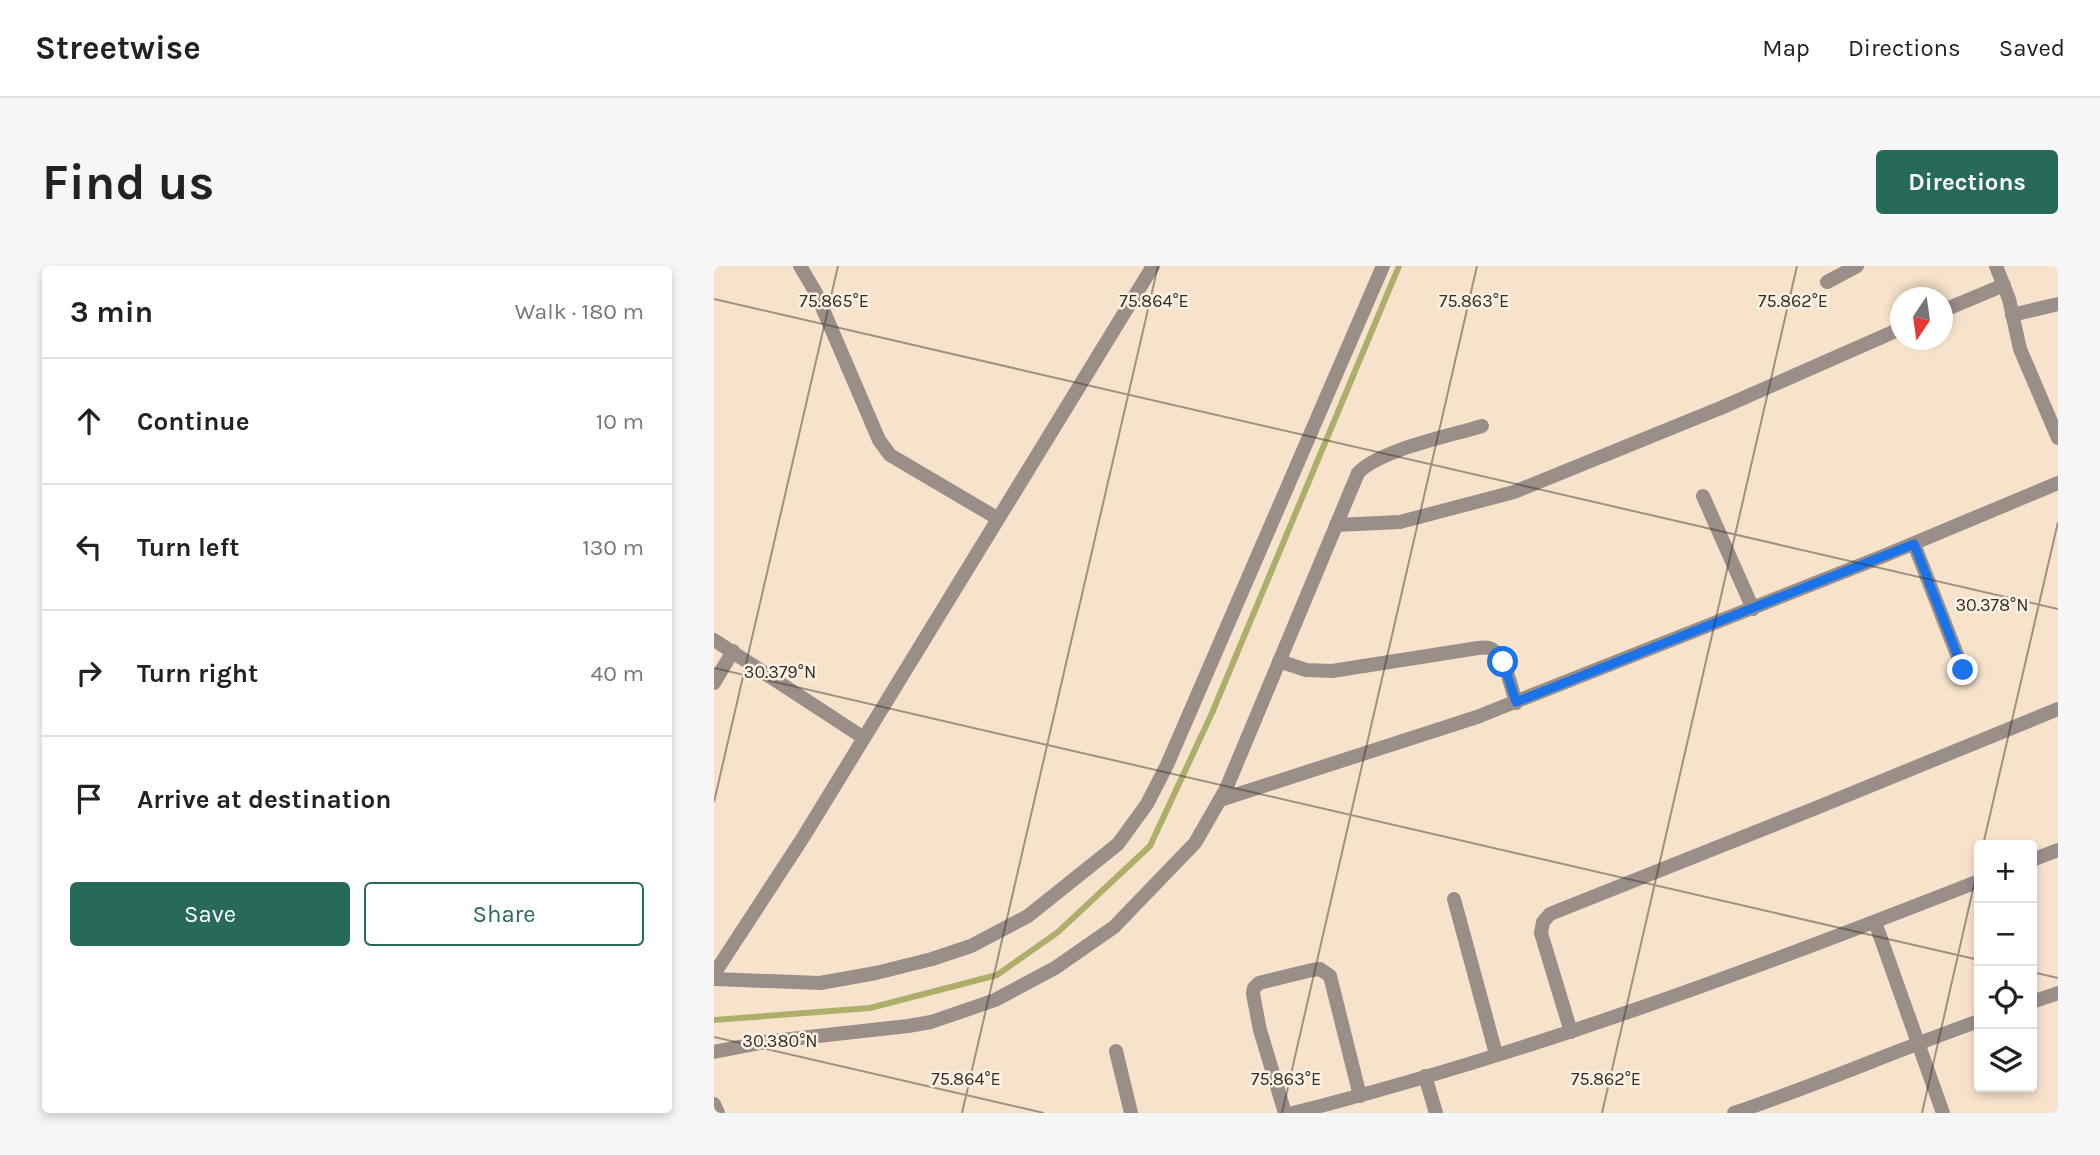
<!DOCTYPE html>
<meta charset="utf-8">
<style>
body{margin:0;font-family:Karla,sans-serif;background:#f6f6f6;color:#222}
.controls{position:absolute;right:21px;bottom:21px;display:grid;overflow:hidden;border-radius:7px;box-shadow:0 4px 10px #0003}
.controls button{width:63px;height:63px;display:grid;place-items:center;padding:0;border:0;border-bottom:2px solid #e0e0e0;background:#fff;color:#222;font:35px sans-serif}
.compass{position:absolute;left:1176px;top:21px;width:63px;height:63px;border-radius:50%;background:#fff;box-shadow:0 4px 10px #0003;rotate:193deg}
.stop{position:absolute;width:21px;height:21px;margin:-16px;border:5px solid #1a73e8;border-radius:50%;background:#fff}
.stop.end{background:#1a73e8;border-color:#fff;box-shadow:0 2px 7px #0008}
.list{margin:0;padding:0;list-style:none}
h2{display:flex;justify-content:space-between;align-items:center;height:91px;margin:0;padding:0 28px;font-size:30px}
h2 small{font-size:23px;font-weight:400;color:#767676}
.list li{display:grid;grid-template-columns:46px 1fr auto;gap:21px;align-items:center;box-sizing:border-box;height:126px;padding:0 28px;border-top:2px solid #e0e0e0}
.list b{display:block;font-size:26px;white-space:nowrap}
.list em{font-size:23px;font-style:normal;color:#767676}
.actions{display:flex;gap:14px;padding:21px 28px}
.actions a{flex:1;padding:16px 0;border:2px solid #276a5a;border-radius:7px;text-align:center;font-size:24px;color:#276a5a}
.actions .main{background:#276a5a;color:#fff}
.icon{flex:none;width:38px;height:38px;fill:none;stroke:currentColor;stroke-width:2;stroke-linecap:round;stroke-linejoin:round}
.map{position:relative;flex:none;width:1344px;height:847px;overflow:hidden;border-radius:7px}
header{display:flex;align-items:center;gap:42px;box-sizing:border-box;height:98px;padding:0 35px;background:#fff;border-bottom:2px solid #e0e0e0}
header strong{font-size:33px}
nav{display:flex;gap:38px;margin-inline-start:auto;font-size:24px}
.intro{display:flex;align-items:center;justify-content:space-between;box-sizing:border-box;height:168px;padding:0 42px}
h1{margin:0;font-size:49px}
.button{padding:18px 32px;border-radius:7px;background:#276a5a;color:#fff;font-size:24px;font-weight:700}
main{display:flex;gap:42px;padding:0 42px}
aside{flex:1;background:#fff;border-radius:7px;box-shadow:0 4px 10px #0003}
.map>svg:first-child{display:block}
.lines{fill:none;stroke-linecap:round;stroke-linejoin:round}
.stream{stroke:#acaf6a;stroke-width:6}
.minor{stroke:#9a8e89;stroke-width:14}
.tertiary{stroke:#9a8e89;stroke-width:14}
.route{stroke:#1a73e8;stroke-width:9}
.ticks{fill:none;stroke:#362e26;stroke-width:2;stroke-opacity:0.45}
.ticks-label{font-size:18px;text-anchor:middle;fill:#362e26;stroke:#fdf1e3;stroke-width:5;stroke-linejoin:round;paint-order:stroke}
</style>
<header>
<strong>Streetwise</strong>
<nav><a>Map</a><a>Directions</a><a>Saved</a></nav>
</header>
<div class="intro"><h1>Find us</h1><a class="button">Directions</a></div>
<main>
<aside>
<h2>3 min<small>Walk · 180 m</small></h2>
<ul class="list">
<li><svg class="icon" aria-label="ahead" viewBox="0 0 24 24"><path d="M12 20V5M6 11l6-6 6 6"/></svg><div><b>Continue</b></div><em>10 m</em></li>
<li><svg class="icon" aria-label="left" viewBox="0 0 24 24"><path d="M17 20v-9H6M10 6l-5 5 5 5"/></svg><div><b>Turn left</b></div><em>130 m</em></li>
<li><svg class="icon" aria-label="right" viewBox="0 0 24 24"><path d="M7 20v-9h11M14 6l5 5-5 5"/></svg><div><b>Turn right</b></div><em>40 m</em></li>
<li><svg class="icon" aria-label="arrive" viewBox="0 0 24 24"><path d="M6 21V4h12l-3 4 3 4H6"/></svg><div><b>Arrive at destination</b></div></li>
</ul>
<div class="actions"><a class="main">Save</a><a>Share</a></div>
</aside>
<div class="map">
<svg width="1344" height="847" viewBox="0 0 1344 847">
<rect width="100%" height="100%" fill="#f7e2cc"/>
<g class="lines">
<path class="stream" d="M0,754L156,742L283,709L344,666L436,580L498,447L685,0"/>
<g class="minor">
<path d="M86,0L102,27L165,174L176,189L283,252"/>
<path d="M1282,0L1295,33L1306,83L1344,172"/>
<path d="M1113,16L1143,0"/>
<path d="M1228,45L1290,19"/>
<path d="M1298,49L1344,38"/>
<path d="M989,230L1039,343"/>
<path d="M622,259L686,256L800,226L1009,141L1186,63"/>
<path d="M1200,278L1249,404"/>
<path d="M0,374L150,472"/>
<path d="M565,395L592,404L618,405L764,382C767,382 771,381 775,382C790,386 798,423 802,437"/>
<path d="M0,417L19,385"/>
<path d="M506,534L763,451L1167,291L1344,217"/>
<path d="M1318,594L1344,584"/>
<path d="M740,633L782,788"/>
<path d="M1161,656L1229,847"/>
<path d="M0,713L106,717L162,707L218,693L257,680L314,650L404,578L433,538L453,499L669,0"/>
<path d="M1318,736L1344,727"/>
<path d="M857,766L827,667L829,656L836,648L1102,542L1344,443"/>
<path d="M402,785L417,847"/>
<path d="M0,786L50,776L194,760L217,756L281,734L341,702L400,661L481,577L512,523L644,207C665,184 736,170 768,160"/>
<path d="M711,810L722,847"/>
<path d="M0,838L4,847"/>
<path d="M571,847L546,764L539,728L540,722L545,717L598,704L606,703L616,710L646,830"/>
<path d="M579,847C814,788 1041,703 1265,615"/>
<path d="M1020,847C1103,819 1183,784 1265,755"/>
</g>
<path class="tertiary" d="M0,708L90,570L439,0"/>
</g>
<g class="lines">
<path class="route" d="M789,396L802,436L1200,278L1249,404"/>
</g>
<path class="ticks" d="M0,33L1344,343M0,402L1265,694M0,536L124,0M1269,579L1344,256M1318,706L1344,712M0,771L330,847M248,847L444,0M568,847L763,0M888,847L1083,0M1208,847L1265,597"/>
<g class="ticks-label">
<text x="120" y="41">75.865°E</text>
<text x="440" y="41">75.864°E</text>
<text x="760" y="41">75.863°E</text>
<text x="1079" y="41">75.862°E</text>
<text x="1278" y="345">30.378°N</text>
<text x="66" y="412">30.379°N</text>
<text x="66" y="781">30.380°N</text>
<text x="252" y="819">75.864°E</text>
<text x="572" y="819">75.863°E</text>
<text x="892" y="819">75.862°E</text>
</g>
</svg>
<div class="controls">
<button>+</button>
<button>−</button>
<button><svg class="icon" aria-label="locate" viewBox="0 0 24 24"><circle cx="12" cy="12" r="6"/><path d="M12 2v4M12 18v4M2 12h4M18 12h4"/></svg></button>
<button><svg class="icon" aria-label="layers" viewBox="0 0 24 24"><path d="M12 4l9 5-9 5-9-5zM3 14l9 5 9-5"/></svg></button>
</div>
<svg class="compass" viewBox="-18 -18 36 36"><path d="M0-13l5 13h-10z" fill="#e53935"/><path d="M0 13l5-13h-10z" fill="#767676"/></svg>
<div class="stop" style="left:789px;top:396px"></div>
<div class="stop end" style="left:1249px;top:404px"></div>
</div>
</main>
